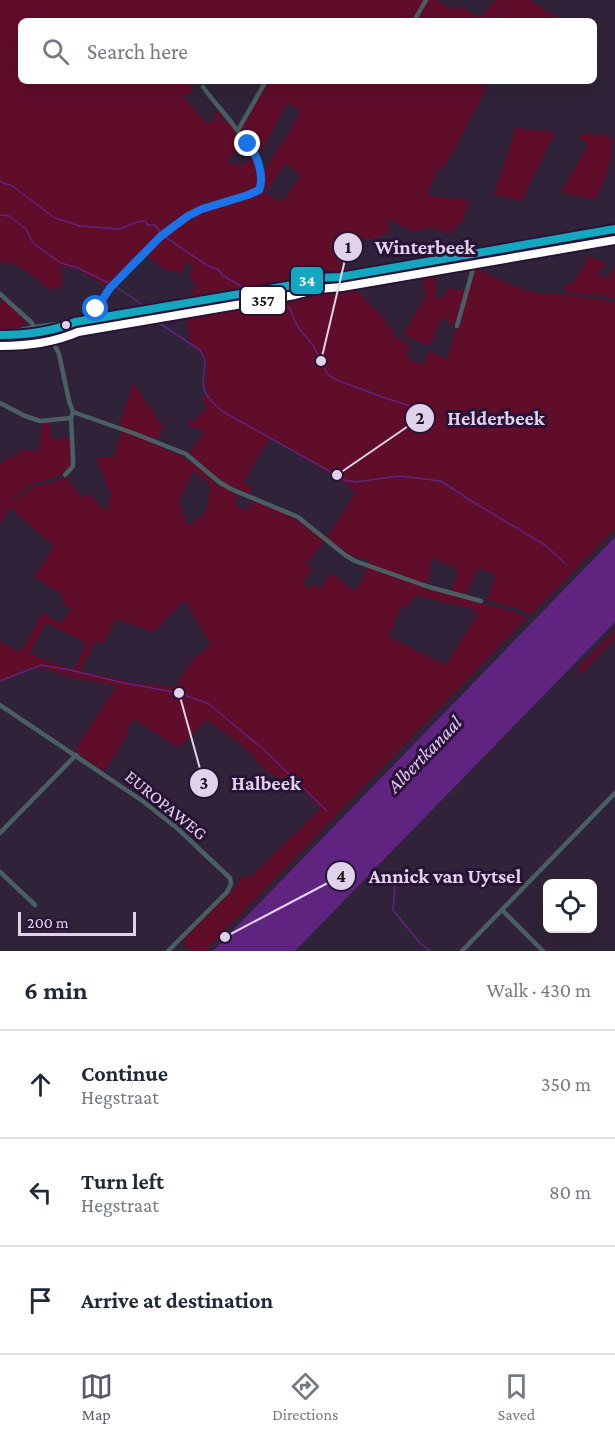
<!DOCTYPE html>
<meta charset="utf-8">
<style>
body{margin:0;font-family:"Crimson Pro",serif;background:#f6f6f7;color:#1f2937}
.controls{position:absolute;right:18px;bottom:18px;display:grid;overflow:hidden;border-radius:9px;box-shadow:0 6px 24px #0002}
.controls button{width:54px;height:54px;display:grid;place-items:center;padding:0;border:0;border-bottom:2px solid #e0e1e3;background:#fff;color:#1f2937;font:30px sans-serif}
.scale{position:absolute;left:18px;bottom:15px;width:118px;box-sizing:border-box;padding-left:6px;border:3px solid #e0d2eb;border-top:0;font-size:16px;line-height:21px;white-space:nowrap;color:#e0d2eb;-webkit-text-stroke:4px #281236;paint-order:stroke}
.stop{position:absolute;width:18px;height:18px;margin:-14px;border:4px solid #1a73e8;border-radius:50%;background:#fff}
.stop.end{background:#1a73e8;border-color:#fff;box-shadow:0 2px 6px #0008}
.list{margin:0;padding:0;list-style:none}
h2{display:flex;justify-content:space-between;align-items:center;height:78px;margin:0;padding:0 24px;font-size:26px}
h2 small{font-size:20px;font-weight:400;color:#747a83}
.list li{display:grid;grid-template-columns:39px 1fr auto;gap:18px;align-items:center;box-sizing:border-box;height:108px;padding:0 24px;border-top:2px solid #e0e1e3}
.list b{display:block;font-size:22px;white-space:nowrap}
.list p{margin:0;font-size:20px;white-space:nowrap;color:#747a83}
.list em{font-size:20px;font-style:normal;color:#747a83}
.icon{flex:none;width:33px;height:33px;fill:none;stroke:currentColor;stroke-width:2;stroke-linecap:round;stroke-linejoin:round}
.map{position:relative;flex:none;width:615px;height:951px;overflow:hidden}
.search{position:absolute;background:#fff;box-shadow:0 6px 24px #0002;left:18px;right:18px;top:18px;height:66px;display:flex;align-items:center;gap:15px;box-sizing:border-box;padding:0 21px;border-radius:9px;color:#747a83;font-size:22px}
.sheet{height:402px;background:#fff}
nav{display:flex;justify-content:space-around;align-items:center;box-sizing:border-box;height:84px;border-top:2px solid #e0e1e3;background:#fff;font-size:16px;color:#747a83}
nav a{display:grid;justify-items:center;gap:3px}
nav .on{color:#5a5a6c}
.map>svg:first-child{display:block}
.green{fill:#600d2a;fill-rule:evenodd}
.water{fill:#5e247f}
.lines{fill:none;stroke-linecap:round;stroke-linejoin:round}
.stream{stroke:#5e247f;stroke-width:1.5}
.street{stroke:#4a5f62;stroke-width:4.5}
.secondary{stroke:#4a6a6b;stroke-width:6}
.bus-1-casing{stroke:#281236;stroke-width:12}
.bus-2-casing{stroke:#281236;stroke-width:12}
.bus-1{stroke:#13a8bf;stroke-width:8}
.bus-2{stroke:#fff;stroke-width:8}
.route{stroke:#1a73e8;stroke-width:8}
.bus-dot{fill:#e0d2eb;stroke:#281236;stroke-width:2}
.labels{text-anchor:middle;stroke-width:6;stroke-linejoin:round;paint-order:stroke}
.street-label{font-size:18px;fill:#e0d2eb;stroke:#281236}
.water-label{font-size:20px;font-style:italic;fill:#e2c6f9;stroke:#281236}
.leader{fill:none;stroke:#e0d2eb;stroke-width:2}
.callout-dot{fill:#e0d2eb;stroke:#281236;stroke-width:2}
.mark-label{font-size:18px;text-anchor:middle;font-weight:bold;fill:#111}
.callout-label{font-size:20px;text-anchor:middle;font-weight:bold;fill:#e0d2eb;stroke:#281236;stroke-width:6;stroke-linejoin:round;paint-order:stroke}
.line-badge{stroke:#281236;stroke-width:2}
.badge-label{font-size:16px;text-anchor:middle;font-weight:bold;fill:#fff}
.pale-badge-label{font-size:16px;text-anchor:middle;font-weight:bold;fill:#111}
</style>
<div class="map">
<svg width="615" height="951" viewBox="0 0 615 951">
<rect width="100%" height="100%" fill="#302339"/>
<g class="green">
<path d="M0,0H436L454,10L459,5L480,18L496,0H530L563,21H507L497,15L493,21H21V81H188L194,92L183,97L207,123L216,120L213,115L220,111L223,115L221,117L223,123L229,120L248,146L227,158L230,165L236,162L239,167L253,158L260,181V185L254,192L186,216L160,235L108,287L75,268L60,267L63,286L54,287V289L49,290L40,281L12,262L8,266L0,260Z"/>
<path d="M268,81H476L487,87L444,168L438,169L431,185L428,195L470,201L461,224C456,225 454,230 453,234L444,230L442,233L432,227L413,232L388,219L387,221L390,232L382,234V237L360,241L358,240L340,266L343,269L352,267V271C331,275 316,271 296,279L233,289L187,300L197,284L189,278L193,265L185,263L182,273L165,270L145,254L168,234L187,219L209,209L264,192L282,202L301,175L285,164L268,190L264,188L262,176L280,144L283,143L301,110L287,103L257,159L240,132Z"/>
<path d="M516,128L555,132L522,201L494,194Z"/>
<path d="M582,133L611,137C615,156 604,182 595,200L561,192L589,143L582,141L580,138Z"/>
<path d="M589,256L606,263L598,274L606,279L615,266V298L565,292L564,285L573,283Z"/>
<path d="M433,264L436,282V298H445L447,288L466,291L456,324L454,325L442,318L430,346L403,335L425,297L422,265Z"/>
<path d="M475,268L518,288L537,293L570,295L615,302V529L531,615L516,608L487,600L496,575L478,568L466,595L450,591L456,579L457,569L432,558L426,589L516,612L527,618L205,951H191L182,941L230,893L243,877L246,878L247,876L250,878L320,809L304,791L296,785L267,772L243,746L207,720L178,748L134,719L126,730L129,732L104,771L74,751L116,686L74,678L43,668H36L0,681V641L18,652L23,648L42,613L61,623L71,608L61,604L64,596L34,577L54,546L10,508L0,525V463L2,464L10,455L13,458L22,449L38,451L43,422H50L52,440L72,437L70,468L63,474L31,485L11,499L12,500L36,486L60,480L66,476L72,486L83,498L89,493L103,509L110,506L107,500L112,497L96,458H113L122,430L177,454L195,465L216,484L238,494L235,505L247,511L253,500L291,516L325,541L306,564L312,569L302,583L308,588L314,584L320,589L331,573L354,590L362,581L369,559C352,561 339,548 327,538L355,493L347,484L270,438L243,482L253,488L250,494L223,482L188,454L204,434L197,427L195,430L185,421L188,418L193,422L206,409L203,401V397L208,393L205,386L207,363L202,351L190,342L184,306L193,305L200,307L321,288L342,280L351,278L361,295L387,321L385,324L395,331L392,335L410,344L406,358L423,365L429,351L447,359ZM193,471L210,484C209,492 209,507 204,514C201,518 196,519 193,523L187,525L179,502ZM416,595L471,609L478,613L446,665L389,637L401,606L406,608ZM184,600L211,645L193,659L175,687L137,683L80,671L95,641L103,644L117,619L154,632ZM46,623L86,643L74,670L29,654Z"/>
<path d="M4,300L23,317L25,323L22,328L0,332V304Z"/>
<path d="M133,383L163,426L157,441L119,426Z"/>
<path d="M615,630V638L581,674L576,670Z"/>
</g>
<path class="water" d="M615,537V622L328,917L295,951H213Z"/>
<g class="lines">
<g class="stream">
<path d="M0,181L6,184L11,185L55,218L80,226L119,229L137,222L145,221L148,225H155L161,233"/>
<path d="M0,215L9,216L26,229L33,243L61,263L78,268L111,284"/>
<path d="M165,237L208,266L219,270L222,275L244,288"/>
<path d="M115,286L144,306"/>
<path d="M254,297L258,305L285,306L290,308L295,322L301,331L313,345L328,375L337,380L382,397L429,412"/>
<path d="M147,315L200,350L205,360L203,384L205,392L211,401L222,411L345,480L356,482L399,476L441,481L473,502L545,545L565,563"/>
<path d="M0,681L41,665L70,670L124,683L179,693L209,704L263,749L327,811"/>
<path d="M393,874L395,883L393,910L420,943L430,951"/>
</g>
<g class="street">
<path d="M414,21L426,0"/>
<path d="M238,130L266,81"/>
<path d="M0,294L32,323L35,330"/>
<path d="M94,319C97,289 173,222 201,209C217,202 250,200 261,187C263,175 257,156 250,146C247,143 243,140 241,136C230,118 215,104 203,87"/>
<path d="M457,326L473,269L469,254"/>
<path d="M49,329L50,336L59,354L69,401L73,412L71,418L73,459V466L65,475"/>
<path d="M0,403L25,416L40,421L71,418"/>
<path d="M73,412L133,433L186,454L219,482L231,489L298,517L345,555L355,561L429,587L481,601"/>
<path d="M0,705L144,802L178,829L230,878L231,884L227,892L168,951"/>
<path d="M0,833L76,755"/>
<path d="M0,872L35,905"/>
<path d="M502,910L543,951"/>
<path d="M462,951L615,793"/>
</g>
<g class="secondary">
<path d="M299,282L309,279L333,276"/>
<path d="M0,335L34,328L75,322L293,285L324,282L343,276L615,229"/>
<path d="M12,335L19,336L67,326"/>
</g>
<g class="bus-1-casing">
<path id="bus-1" d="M0,335C26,335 51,332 75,322L293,285L316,278L340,277L615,229"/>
</g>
<g class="bus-2-casing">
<path id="bus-2" d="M0,346C27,346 53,343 78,332L295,295L318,289L342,287L615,240"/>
</g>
<use href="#bus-1" class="bus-1"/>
<use href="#bus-2" class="bus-2"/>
</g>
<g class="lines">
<path class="route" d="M96,309L110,288L160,237L173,227L188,216L202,209L248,195L259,190C265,177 257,154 248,144"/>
</g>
<circle class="bus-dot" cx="66" cy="325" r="5"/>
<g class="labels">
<g class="street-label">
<text transform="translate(166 805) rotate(39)" y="6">EUROPAWEG</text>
</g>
<g class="water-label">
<text transform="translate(424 754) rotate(-46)" y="7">Albertkanaal</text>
</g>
</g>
<path class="leader" d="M321 361L348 247M337 475L420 418M179 693L204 783M225 937L341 876"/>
<g class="callout-dot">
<circle cx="321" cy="361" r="6"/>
<circle cx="337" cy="475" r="6"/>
<circle cx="179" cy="693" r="6"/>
<circle cx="225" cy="937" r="6"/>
<circle cx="348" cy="247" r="15"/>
<circle cx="420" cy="418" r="15"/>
<circle cx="204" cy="783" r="15"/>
<circle cx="341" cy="876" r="15"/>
</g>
<g class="mark-label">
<text x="348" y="253">1</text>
<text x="420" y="424">2</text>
<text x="204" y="789">3</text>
<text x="341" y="882">4</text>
</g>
<g class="callout-label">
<text x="425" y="254">Winterbeek</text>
<text x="496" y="425">Helderbeek</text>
<text x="266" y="790">Halbeek</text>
<text x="445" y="883">Annick van Uytsel</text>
</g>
<g class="line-badge">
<rect x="290" y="266" width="34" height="29" rx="6" fill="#13a8bf"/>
<rect x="240" y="286" width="46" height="29" rx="6" fill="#fff"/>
</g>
<g class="badge-label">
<text x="307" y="286">34</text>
</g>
<g class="pale-badge-label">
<text x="263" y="306">357</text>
</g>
</svg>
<div class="controls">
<button><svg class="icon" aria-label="locate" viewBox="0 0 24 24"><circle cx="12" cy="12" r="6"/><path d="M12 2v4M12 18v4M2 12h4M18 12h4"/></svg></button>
</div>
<div class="scale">200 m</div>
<div class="stop" style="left:96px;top:309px"></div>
<div class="stop end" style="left:248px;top:144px"></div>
<div class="search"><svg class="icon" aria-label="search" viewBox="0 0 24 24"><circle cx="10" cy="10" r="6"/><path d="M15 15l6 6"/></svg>Search here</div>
</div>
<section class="sheet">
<h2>6 min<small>Walk · 430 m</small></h2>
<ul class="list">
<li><svg class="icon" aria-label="ahead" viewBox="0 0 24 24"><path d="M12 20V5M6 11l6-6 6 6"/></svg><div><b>Continue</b><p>Hegstraat</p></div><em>350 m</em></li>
<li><svg class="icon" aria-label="left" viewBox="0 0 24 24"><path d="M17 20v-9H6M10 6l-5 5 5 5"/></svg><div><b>Turn left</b><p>Hegstraat</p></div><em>80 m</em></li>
<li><svg class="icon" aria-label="arrive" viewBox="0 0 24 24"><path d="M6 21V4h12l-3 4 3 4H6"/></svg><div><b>Arrive at destination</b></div></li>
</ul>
</section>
<nav>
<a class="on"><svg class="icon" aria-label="map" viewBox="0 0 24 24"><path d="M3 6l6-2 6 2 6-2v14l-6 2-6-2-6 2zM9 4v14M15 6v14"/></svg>Map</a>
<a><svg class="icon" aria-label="directions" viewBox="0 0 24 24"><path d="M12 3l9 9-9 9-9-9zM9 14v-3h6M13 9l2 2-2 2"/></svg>Directions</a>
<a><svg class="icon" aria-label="saved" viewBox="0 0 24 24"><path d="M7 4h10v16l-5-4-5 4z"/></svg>Saved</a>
</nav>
